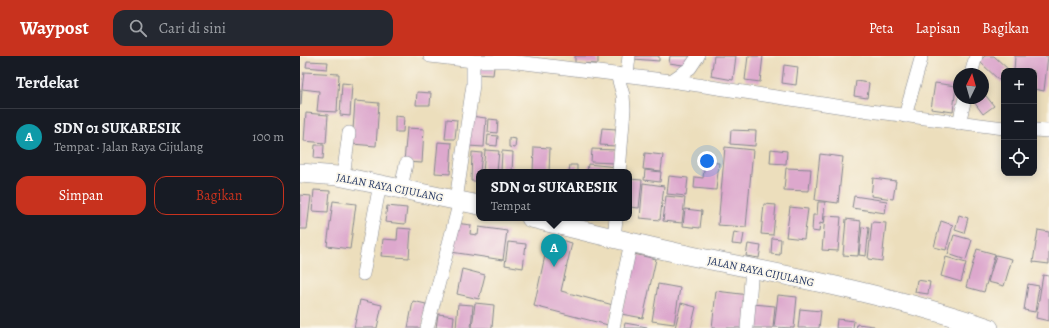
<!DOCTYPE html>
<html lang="id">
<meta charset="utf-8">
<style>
body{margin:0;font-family:Alegreya,serif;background:#242831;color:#f1f3f6}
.controls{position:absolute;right:12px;top:12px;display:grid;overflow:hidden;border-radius:8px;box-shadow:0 2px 10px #0003}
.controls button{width:36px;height:36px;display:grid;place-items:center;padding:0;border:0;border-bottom:1px solid #363941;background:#171b24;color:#f1f3f6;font:20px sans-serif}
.compass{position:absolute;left:653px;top:12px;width:36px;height:36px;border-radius:50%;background:#171b24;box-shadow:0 2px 10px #0003;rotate:5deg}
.you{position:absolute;left:407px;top:105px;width:14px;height:14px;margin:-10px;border:3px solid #fff;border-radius:50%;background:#1a73e8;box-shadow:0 0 0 6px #1a73e833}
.badge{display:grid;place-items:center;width:26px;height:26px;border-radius:50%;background:#c8321e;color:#fff;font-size:13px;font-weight:700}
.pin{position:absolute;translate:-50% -33px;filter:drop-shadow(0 1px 2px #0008)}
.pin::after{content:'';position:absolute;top:21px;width:14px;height:12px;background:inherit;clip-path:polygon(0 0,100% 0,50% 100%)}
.popup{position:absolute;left:176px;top:113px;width:156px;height:52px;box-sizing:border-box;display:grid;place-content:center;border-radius:8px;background:#171b24;filter:drop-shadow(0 1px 3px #0005);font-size:13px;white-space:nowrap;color:#9ea1a6}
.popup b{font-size:15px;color:#f1f3f6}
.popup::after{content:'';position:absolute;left:50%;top:100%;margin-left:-8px;border:8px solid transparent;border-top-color:#171b24}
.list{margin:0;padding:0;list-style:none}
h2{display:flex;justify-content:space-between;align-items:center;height:52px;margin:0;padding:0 16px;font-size:17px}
h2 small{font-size:13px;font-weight:400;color:#9ea1a6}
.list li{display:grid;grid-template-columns:26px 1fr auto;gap:12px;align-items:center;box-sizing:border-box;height:56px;padding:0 16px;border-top:1px solid #363941}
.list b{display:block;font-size:15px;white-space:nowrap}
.list p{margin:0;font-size:13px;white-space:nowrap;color:#9ea1a6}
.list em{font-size:13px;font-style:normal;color:#9ea1a6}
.actions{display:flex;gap:8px;padding:12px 16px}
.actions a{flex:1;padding:9px 0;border:1px solid #c8321e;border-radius:12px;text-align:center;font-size:14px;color:#c8321e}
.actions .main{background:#c8321e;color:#fff}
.icon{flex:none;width:22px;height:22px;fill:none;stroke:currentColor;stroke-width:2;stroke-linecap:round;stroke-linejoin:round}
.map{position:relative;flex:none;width:749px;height:272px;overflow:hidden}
header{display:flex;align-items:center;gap:24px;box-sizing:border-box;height:56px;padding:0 20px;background:#c8321e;color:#fff}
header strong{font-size:19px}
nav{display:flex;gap:22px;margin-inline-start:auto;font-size:14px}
.search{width:280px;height:36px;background:#242831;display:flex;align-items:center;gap:10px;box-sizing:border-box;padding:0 14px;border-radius:12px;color:#9ea1a6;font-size:15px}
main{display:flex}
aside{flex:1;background:#171b24}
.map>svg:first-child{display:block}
.building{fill:#dda8cd}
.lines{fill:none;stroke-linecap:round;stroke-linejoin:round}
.minor-casing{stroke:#84868d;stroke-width:14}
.highway-casing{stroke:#84868d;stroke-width:20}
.minor{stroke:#fff;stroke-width:13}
.highway{stroke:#fff;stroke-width:19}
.labels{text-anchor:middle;stroke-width:3.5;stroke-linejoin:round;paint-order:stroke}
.street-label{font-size:11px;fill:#1b2f5e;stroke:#fbf7ec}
</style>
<header>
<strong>Waypost</strong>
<div class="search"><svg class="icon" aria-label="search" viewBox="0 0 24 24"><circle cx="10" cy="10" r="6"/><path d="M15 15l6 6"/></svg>Cari di sini</div>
<nav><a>Peta</a><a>Lapisan</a><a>Bagikan</a></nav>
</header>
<main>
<aside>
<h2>Terdekat<small></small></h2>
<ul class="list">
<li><span class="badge" style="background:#0f9aa8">A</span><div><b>SDN 01 SUKARESIK</b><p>Tempat · Jalan Raya Cijulang</p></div><em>100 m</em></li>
</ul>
<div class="actions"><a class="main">Simpan</a><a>Bagikan</a></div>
</aside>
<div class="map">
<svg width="749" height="272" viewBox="0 0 749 272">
<rect width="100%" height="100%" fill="#fbf7ec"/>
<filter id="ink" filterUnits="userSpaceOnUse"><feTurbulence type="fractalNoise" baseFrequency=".025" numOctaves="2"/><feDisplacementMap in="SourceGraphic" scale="8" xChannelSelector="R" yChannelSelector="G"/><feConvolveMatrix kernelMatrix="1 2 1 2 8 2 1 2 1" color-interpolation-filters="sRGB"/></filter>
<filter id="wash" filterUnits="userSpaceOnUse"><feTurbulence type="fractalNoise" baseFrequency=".012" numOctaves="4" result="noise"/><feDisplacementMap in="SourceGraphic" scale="16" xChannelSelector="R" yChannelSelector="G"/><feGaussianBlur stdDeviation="0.9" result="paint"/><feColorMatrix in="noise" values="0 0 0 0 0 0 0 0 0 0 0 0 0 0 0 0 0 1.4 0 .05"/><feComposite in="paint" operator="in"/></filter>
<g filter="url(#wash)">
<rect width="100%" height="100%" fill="#ecdebc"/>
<g id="blocks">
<g class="building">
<path d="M275,0H298V8L275,7Z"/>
<path d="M333,0H359V5L333,3Z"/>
<path d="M370,0H391L390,10L369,7Z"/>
<path d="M414,0H436L433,24L411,20Z"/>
<path d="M448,0H463L460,26L445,24Z"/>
<path d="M685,0H694L710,15H704V24L702,27L679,5Z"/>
<path d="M715,0H748L744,35L734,33V15H714Z"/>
<path d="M7,5L28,6L27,13L6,11Z"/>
<path d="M173,9L194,11L193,19L173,18Z"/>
<path d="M484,9L498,11L496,29L482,27Z"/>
<path d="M4,16L39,18L37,56L17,55L19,35L2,33Z"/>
<path d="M556,25L569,27L567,42L554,40Z"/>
<path d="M42,27L52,28L50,60L40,59Z"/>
<path d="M635,27L656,30L653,56L631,53Z"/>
<path d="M0,34H2L1,49H0Z"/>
<path d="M117,36L131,37L130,49H116Z"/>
<path d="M683,36L694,50L683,58L671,42H683Z"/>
<path d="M55,45L79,47L76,90L52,88Z"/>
<path d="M6,57L28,59L26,87L4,85Z"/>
<path d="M95,60L104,61L103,76H95Z"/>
<path d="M170,60L186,62L184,91L168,90Z"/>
<path d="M147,63L157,64L155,83H145Z"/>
<path d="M189,63L198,64L197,77L188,76Z"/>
<path d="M107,72L124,73L122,107L104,106Z"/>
<path d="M302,72L316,73L315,90L300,89Z"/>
<path d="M431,74L456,75L455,90L430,88Z"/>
<path d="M188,79L198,80L197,90L187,89Z"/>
<path d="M209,82L216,83L215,92L209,91Z"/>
<path d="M138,86L152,87L150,118L135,117Z"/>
<path d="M15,89H24L23,103L14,102Z"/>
<path d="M234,91L250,92L249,116H233Z"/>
<path d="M425,91L453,94L446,171L418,169Z"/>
<path d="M292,93L316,94L315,107L291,106Z"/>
<path d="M471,93L487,95L486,108L470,107Z"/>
<path d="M185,94L199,95L197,116H183Z"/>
<path d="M202,95L213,96L212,116H201Z"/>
<path d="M172,96L182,97L179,125H171Z"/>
<path d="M345,97L363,99L361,115L343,113Z"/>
<path d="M520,98L543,101L538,147L515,144Z"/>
<path d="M405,106L419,107L416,134L394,132L395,121L403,122Z"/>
<path d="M288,108L317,111L316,116H287Z"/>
<path d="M270,109H277V116H269Z"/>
<path d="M486,112L511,113L509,135L484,134Z"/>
<path d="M345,114L361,116L360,126L344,124Z"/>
<path d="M369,120L388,122L386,140L367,138Z"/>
<path d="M573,122L596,125L593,143L571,140Z"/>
<path d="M329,123L342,124L339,152L329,151Z"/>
<path d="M343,127L364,130L360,164L340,162Z"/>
<path d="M14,134L30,135L28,156L12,155Z"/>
<path d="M0,139L11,140L7,173H0Z"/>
<path d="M366,140L385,142L382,167L363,165Z"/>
<path d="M554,140L587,145L585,157L552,152Z"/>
<path d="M33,145L56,148L50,193L27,190Z"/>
<path d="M518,146H525L523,168L520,167L519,176L512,175L513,159H517Z"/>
<path d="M464,148L476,149L473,179L461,178Z"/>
<path d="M87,150L107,152L105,168L85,166Z"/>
<path d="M490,151L508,153L504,183L486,181Z"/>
<path d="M385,153L402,155L400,172L383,170Z"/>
<path d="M659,159L668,162L664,177L655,174Z"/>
<path d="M525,160L541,161L538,195L522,194Z"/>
<path d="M546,163L561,165L558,200L543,199Z"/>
<path d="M641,165L653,169L646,194L634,191Z"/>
<path d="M572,166L586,167L582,205L568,203Z"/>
<path d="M155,167L171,169L170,178L178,179L179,171L207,175L203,204L151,196Z"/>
<path d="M562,171L569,172L566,200L559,199Z"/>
<path d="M98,172L111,173L109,202L81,200L83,183L97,184Z"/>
<path d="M738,174L749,176V208L733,206Z"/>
<path d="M434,176L444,178L442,189L432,188Z"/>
<path d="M654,179L672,184L666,204L648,198Z"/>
<path d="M249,181L272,187L261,235L313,249L308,269L234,250Z"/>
<path d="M472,182L481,183L480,199L471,198Z"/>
<path d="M208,186L226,188L223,212L205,209Z"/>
<path d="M448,188L461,190L459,202L446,200Z"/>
<path d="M677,193L695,198L684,236L666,231Z"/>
<path d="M334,198L356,203L343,262L321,258Z"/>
<path d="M696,199L712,203L704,230L688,226Z"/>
<path d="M646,201L666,207L661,226L641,220Z"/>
<path d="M162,213L185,219L179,243L157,238Z"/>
<path d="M743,219L749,220V265L736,262Z"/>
<path d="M617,224L630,226L628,238L615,236Z"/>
<path d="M358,228L380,232L374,268L352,265Z"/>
<path d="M728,228L739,230L735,256L724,254Z"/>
<path d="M416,235L449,239L445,272H412Z"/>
<path d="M478,239L497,241L494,272L474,271Z"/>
<path d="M60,244L82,249L77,272H54Z"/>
<path d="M113,245L126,248L122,272H108Z"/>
<path d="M175,247L194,249L192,272H172Z"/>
<path d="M381,247L396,251L391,272H375Z"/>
<path d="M158,248L173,249L171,272H156Z"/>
<path d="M453,248L475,250L473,272H450Z"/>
<path d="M500,253L521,255L519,272H498Z"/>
<path d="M138,258L154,260L153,272H136Z"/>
<path d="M537,263L554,265L553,272H536Z"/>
<path d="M325,267L347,271V272H324Z"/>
<path d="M557,268L574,270V272H556Z"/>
</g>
</g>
</g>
<g filter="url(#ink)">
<use href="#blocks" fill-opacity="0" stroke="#84868d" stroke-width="1"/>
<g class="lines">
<g class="minor-casing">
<g id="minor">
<path d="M130,0L173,5H209L371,25L570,55L704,72"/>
<path d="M317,18L323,39L324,53L319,116"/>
<path d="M671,18L676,0"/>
<path d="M327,19L329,0"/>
<path d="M371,25L390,12L398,0"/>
<path d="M605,60L621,3"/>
<path d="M659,67L665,42"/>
<path d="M734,74L749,75"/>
<path d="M43,121L49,77"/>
<path d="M101,132L106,108"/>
<path d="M156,144L173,29V5"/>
<path d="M314,182L316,162"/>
<path d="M63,218L80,128"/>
<path d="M127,272L160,145"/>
<path d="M313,272L331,186"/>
<path d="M447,272L452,212"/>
</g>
</g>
<g class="highway-casing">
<g id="highway">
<path d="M0,117L38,120L179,149"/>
<path d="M231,162C289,176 347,191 406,203C501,222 597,241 689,272"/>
</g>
</g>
<use href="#minor" class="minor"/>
<use href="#highway" class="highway"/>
</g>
</g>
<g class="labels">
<g class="street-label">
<text transform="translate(90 131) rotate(11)" y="4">JALAN RAYA CIJULANG</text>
<text transform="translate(461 215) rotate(12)" y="4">JALAN RAYA CIJULANG</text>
</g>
</g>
</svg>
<div class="controls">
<button>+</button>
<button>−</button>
<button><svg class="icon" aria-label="locate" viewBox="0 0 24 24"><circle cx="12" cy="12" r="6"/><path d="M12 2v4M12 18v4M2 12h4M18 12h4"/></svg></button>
</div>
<svg class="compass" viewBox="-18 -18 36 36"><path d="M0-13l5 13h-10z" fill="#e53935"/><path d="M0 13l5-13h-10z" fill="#9ea1a6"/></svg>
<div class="you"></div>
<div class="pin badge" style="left:254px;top:211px;background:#0f9aa8">A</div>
<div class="popup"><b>SDN 01 SUKARESIK</b>Tempat</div>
</div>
</main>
